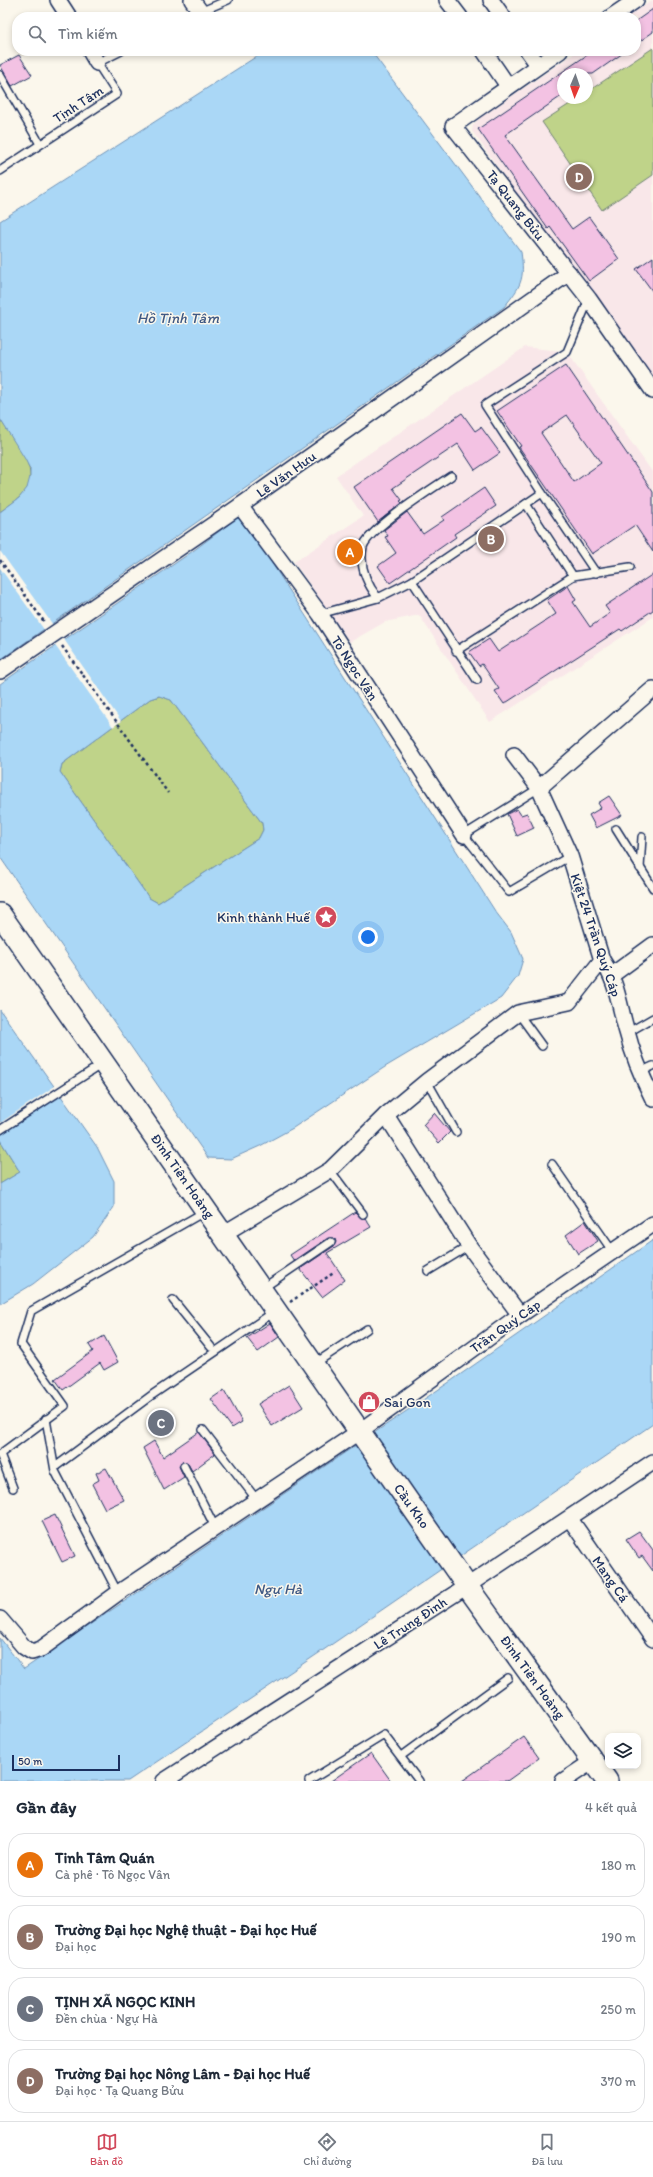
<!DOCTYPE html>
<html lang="vi">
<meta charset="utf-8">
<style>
body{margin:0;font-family:Itim,sans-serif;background:#f2f2f3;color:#1f2937}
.controls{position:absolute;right:12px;bottom:12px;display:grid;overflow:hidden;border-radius:8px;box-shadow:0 2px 6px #0003}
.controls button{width:36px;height:36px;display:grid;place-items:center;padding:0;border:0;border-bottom:1px solid #e0e1e3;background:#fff;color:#1f2937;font:20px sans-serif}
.compass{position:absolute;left:557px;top:68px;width:36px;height:36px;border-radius:50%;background:#fff;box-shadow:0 2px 6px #0003;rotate:182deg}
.scale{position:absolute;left:12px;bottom:10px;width:108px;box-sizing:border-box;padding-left:4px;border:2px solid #1b2f5e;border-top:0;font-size:11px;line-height:14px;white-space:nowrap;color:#1b2f5e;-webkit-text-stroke:3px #fbf7ec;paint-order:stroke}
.you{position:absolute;left:368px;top:937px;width:14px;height:14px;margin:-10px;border:3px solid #fff;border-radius:50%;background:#1a73e8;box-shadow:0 0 0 6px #1a73e833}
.badge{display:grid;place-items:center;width:26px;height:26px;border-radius:50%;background:#d1495b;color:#fff;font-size:13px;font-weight:700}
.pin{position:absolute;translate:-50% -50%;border:2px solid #fff;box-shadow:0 1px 4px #0006}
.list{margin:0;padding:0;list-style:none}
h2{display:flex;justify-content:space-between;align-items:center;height:52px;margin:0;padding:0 16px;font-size:17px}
h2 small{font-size:13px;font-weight:400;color:#747a83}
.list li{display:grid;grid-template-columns:26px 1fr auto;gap:12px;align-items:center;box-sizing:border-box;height:64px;margin:0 8px 8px;padding:0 8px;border:1px solid #e0e1e3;border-radius:16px}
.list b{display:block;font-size:15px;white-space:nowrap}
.list p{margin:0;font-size:13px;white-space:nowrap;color:#747a83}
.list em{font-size:13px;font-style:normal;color:#747a83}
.icon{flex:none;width:22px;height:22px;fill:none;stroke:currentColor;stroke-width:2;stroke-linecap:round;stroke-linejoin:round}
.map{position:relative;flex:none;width:653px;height:1781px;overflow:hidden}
.search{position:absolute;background:#fff;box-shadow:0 2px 6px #0003;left:12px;right:12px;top:12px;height:44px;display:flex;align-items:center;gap:10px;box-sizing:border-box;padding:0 14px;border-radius:16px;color:#747a83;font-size:15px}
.sheet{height:340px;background:#fff}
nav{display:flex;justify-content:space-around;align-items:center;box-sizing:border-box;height:56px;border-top:1px solid #e0e1e3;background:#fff;font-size:11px;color:#747a83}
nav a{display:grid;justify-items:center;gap:2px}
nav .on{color:#d1495b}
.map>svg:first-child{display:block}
.built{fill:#f9e7e9;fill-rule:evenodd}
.green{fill:#bfd389;stroke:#6d8174}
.water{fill:#aad7f6;stroke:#7194b9;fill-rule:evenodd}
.pier{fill:#fbf7ec}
.building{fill:#f3c2e3;stroke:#1b2f5e;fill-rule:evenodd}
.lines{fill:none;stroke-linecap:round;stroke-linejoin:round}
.lane-casing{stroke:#1b2f5e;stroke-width:10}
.street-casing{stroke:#1b2f5e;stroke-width:18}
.secondary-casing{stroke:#1b2f5e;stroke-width:24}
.path{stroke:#1b2f5e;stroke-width:2.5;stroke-dasharray:3 3;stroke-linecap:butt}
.lane{stroke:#fbf7ec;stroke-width:7}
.street{stroke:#fbf7ec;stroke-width:15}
.secondary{stroke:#fbf7ec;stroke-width:21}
.labels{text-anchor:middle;stroke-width:3;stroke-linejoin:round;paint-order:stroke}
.street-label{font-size:14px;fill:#1b2f5e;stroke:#fbf7ec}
.poi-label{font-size:14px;fill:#1b2f5e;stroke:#fbf7ec;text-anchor:end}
.water-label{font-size:15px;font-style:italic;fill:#3f5984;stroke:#fbf7ec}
</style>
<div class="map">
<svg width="653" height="1781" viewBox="0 0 653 1781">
<rect width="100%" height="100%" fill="#fbf7ec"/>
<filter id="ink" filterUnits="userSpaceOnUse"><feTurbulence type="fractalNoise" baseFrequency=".025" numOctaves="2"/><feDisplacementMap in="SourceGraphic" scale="8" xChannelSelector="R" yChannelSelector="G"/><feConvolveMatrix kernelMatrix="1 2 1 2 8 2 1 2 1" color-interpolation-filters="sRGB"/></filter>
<g filter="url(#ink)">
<g class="built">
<path d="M653,0V379L580,274L538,223L472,131L473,125L480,118L578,51H636V17H627ZM563,74H587V98H563Z"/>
<path d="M525,347L567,352L653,473V617L490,722L419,615L385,622L350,642L294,562L363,516L336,476Z"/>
</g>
<g class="green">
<path d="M653,48V175L602,210L542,122L579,98H587V92Z"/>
<path d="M0,419C11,437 38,465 28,487C22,498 9,505 0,512Z"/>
<path d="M160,696L171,700L262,823L263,830L259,838L158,903L149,898L60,772L62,764L150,699Z"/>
<path d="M0,1140L20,1172L0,1184Z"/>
</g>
<g class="water">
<path d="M265,51H371L521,252C525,280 521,286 504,307L0,660V512L19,498L27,488L30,477V469L25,459L0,419V221Z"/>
<path d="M238,517L268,557L495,911L511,932L523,959L518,976L501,998L385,1067L293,1128L260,1146L231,1159L208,1158L0,857V684L193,551ZM159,696L171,700L262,823L263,830L259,838L158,903L149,898L60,772L62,764L150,699Z"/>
<path d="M0,1010L97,1147L114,1181V1207L93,1237L33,1284L0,1304V1184L20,1172L0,1140Z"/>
<path d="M653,1240V1424L322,1651L128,1781H0V1638L24,1669L451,1381Z"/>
</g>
<g class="pier">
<path d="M0,551L53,625L45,631L0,568Z"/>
<path d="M63,638L121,721L113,727L54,644Z"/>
<path d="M55,1086L61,1094L0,1135V1123Z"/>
</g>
<g class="building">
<path d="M653,9V32L636,44V21Z"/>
<path d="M593,51H626L593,74H563V95L505,135L572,229L589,217L619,259L589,281L550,227L548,229L478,129Z"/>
<path d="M19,55L32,75L12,86L0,65Z"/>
<path d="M653,257V292L636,269Z"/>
<path d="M566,365L653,492V552L635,525L592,554L519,447L521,446L497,411ZM567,415L601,463L574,482L541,433Z"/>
<path d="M462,413L475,431L481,427L500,453L475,470L458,444L393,488L402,500L400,501L402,503L378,522L354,487Z"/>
<path d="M484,488L496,506L454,534L456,537L390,583L378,566L396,553L385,537L388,536L384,530L407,512L423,534L444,520L442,517Z"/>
<path d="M653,574V610L622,631L620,629L504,704L495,691L499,689L482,664L479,666L469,652L489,639L498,652L556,614L547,600L568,586L576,600L573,602L590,627L610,613L605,606Z"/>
<path d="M609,796L622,815L596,828L589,815L601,808L598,803Z"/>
<path d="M517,809L521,815L527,813L534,828L517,836L507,814Z"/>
<path d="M434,1113L450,1132L439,1143L423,1125Z"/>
<path d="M355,1212L361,1218H365L371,1227L327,1253L345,1280L322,1297L300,1269L334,1246L336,1242L335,1239L328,1238L294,1261L290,1255Z"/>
<path d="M585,1221L598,1241L578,1254L566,1235Z"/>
<path d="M270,1323L279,1337L258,1352L247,1338Z"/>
<path d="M104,1336L118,1362L104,1370L100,1363L63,1390L55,1379L93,1351L89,1345Z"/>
<path d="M289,1385L303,1407L272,1426L258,1404Z"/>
<path d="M224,1390L242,1422L232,1428L211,1399Z"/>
<path d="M199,1432L215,1454L192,1471L187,1462H181L179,1466L184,1477L164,1490L143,1448L154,1441L163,1457Z"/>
<path d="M106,1468L124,1500L105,1509L92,1484L99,1480L96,1473Z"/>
<path d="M55,1515L75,1556L62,1562L42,1521Z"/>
<path d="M639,1531L653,1550V1571L642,1556L639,1558L626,1539Z"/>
<path d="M524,1737L539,1758L507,1781H462Z"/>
<path d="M371,1753L391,1781H331Z"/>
</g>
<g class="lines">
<g class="lane-casing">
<g id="lane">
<path d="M188,17L228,0"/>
<path d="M0,75L40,144"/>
<path d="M0,171L117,94L97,63L121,51"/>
<path d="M542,493L596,573"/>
<path d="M526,504L573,576"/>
<path d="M412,581L477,680"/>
<path d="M378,598C367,584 359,566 363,547C368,529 433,488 451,476"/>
<path d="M320,614L378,598L412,581L542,493L485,405L567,352L589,299"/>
<path d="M456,651L573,576L630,567"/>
<path d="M539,788L464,835L509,892L570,856"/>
<path d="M616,829L653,888"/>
<path d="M640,868L642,837"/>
<path d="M518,1013L542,1046"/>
<path d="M627,1033L653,1018"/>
<path d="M640,1072L653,1066"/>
<path d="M427,1081L456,1132"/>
<path d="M0,1130L102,1064"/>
<path d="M552,1164L613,1252"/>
<path d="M330,1170L363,1214"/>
<path d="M428,1271L469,1246"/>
<path d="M263,1288L331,1242"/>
<path d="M173,1300L211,1347"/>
<path d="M314,1364L367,1329"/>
<path d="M46,1419L55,1471L118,1593"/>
<path d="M203,1430L257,1500"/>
<path d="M0,1454L65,1406L21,1344L31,1311L204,1212"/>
<path d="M0,1454L13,1488"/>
<path d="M184,1466L216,1529"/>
<path d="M55,1467L152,1395L274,1312"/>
<path d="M401,1756L508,1678"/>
<path d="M309,1781L384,1735L419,1781"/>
</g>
</g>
<g class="street-casing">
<g id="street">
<path d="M58,0L69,17"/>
<path d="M192,0L200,11"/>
<path d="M447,0L460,17"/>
<path d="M491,0L503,17"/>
<path d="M611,17L636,0"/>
<path d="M90,51L97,63"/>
<path d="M484,51L508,86"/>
<path d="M528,51L538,65"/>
<path d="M560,51L453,126L589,299L653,391"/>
<path d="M240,506L320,614L464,835"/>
<path d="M0,671L240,506L569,273"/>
<path d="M514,755L539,788L570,856L602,960C618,983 619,1006 627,1032C633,1056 642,1077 653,1099"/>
<path d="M539,788L653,689"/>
<path d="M612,975L653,945"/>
<path d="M386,1115L469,1246L520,1315"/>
<path d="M223,1234L330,1170L386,1115L427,1081L518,1013L569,1002L602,960"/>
<path d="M570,1519L653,1639"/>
<path d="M0,1619L24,1647L32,1652L41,1649L118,1593L360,1431L520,1315L653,1224"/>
<path d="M164,1781L467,1586L653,1462"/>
<path d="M563,1781L593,1761"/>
</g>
</g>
<g class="secondary-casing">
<path id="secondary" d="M0,914L467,1586L607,1781"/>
</g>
<g class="path">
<path d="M0,560L45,623"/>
<path d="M62,646L168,793"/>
<path d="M290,1302L335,1272"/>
</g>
<use href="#lane" class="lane"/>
<use href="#street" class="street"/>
<use href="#secondary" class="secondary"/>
</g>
</g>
<defs>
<g id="sight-disc" transform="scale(1.15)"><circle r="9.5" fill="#d1495b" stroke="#fbf7ec"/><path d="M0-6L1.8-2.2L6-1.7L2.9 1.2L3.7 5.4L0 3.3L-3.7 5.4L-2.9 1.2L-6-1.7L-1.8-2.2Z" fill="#fff"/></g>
<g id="shop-disc" transform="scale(1.15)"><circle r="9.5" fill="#d1495b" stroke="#fbf7ec"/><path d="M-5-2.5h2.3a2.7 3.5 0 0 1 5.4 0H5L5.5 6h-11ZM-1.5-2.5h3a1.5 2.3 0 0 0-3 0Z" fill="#fff"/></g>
</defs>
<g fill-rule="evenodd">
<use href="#sight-disc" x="326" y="917"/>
<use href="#shop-disc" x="369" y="1402"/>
</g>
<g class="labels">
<g class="street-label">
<text transform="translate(78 104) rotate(-33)" y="5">Tịnh Tâm</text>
<text transform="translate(516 205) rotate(52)" y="5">Tạ Quang Bửu</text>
<text transform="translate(286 474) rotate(-35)" y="5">Lê Văn Hưu</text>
<text transform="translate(355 668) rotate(57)" y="5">Tô Ngọc Vân</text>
<text transform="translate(596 935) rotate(71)" y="5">Kiệt 24 Trần Quý Cáp</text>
<text transform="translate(183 1176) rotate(55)" y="5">Đinh Tiên Hoàng</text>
<text transform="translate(505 1326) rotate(-35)" y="5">Trần Quý Cáp</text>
<text transform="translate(412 1506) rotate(55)" y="5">Cầu Kho</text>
<text transform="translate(611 1579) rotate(55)" y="5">Mang Cá</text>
<text transform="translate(410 1623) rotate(-33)" y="5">Lê Trung Đình</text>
<text transform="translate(533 1677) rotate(54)" y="5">Đinh Tiên Hoàng</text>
</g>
<g class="poi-label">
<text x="310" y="922">Kinh thành Huế</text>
<text x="384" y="1407" text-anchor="start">Sai Gon</text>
</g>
<g class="water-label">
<text x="178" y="323">Hồ Tịnh Tâm</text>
<text x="278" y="1594">Ngự Hà</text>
</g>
</g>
</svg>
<div class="controls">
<button><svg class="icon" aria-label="layers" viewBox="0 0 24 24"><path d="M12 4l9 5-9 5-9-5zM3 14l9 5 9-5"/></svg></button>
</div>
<svg class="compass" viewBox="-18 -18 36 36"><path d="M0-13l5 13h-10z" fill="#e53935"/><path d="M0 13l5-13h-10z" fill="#747a83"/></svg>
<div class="scale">50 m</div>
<div class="you"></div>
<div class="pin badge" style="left:350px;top:552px;background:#e8710a">A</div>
<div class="pin badge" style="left:491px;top:539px;background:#8d6e63">B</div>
<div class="pin badge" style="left:161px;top:1423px;background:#6b7280">C</div>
<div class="pin badge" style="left:579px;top:177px;background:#8d6e63">D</div>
<div class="search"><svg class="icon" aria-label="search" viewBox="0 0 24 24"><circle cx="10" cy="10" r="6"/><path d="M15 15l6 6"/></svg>Tìm kiếm</div>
</div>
<section class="sheet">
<h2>Gần đây<small>4 kết quả</small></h2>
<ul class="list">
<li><span class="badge" style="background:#e8710a">A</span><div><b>Tinh Tâm Quán</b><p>Cà phê · Tô Ngọc Vân</p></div><em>180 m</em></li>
<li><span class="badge" style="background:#8d6e63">B</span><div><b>Trường Đại học Nghệ thuật - Đại học Huế</b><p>Đại học</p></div><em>190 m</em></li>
<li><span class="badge" style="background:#6b7280">C</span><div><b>TỊNH XÃ NGỌC KINH</b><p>Đền chùa · Ngự Hà</p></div><em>250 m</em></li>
<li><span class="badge" style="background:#8d6e63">D</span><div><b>Trường Đại học Nông Lâm - Đại học Huế</b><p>Đại học · Tạ Quang Bửu</p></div><em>370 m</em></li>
</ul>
</section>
<nav>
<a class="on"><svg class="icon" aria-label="map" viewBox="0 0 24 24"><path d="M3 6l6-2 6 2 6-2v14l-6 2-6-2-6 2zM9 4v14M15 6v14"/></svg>Bản đồ</a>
<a><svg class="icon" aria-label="directions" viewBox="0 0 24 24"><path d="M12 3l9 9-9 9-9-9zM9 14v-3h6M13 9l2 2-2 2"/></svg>Chỉ đường</a>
<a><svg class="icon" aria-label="saved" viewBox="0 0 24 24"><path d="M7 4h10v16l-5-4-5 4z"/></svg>Đã lưu</a>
</nav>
